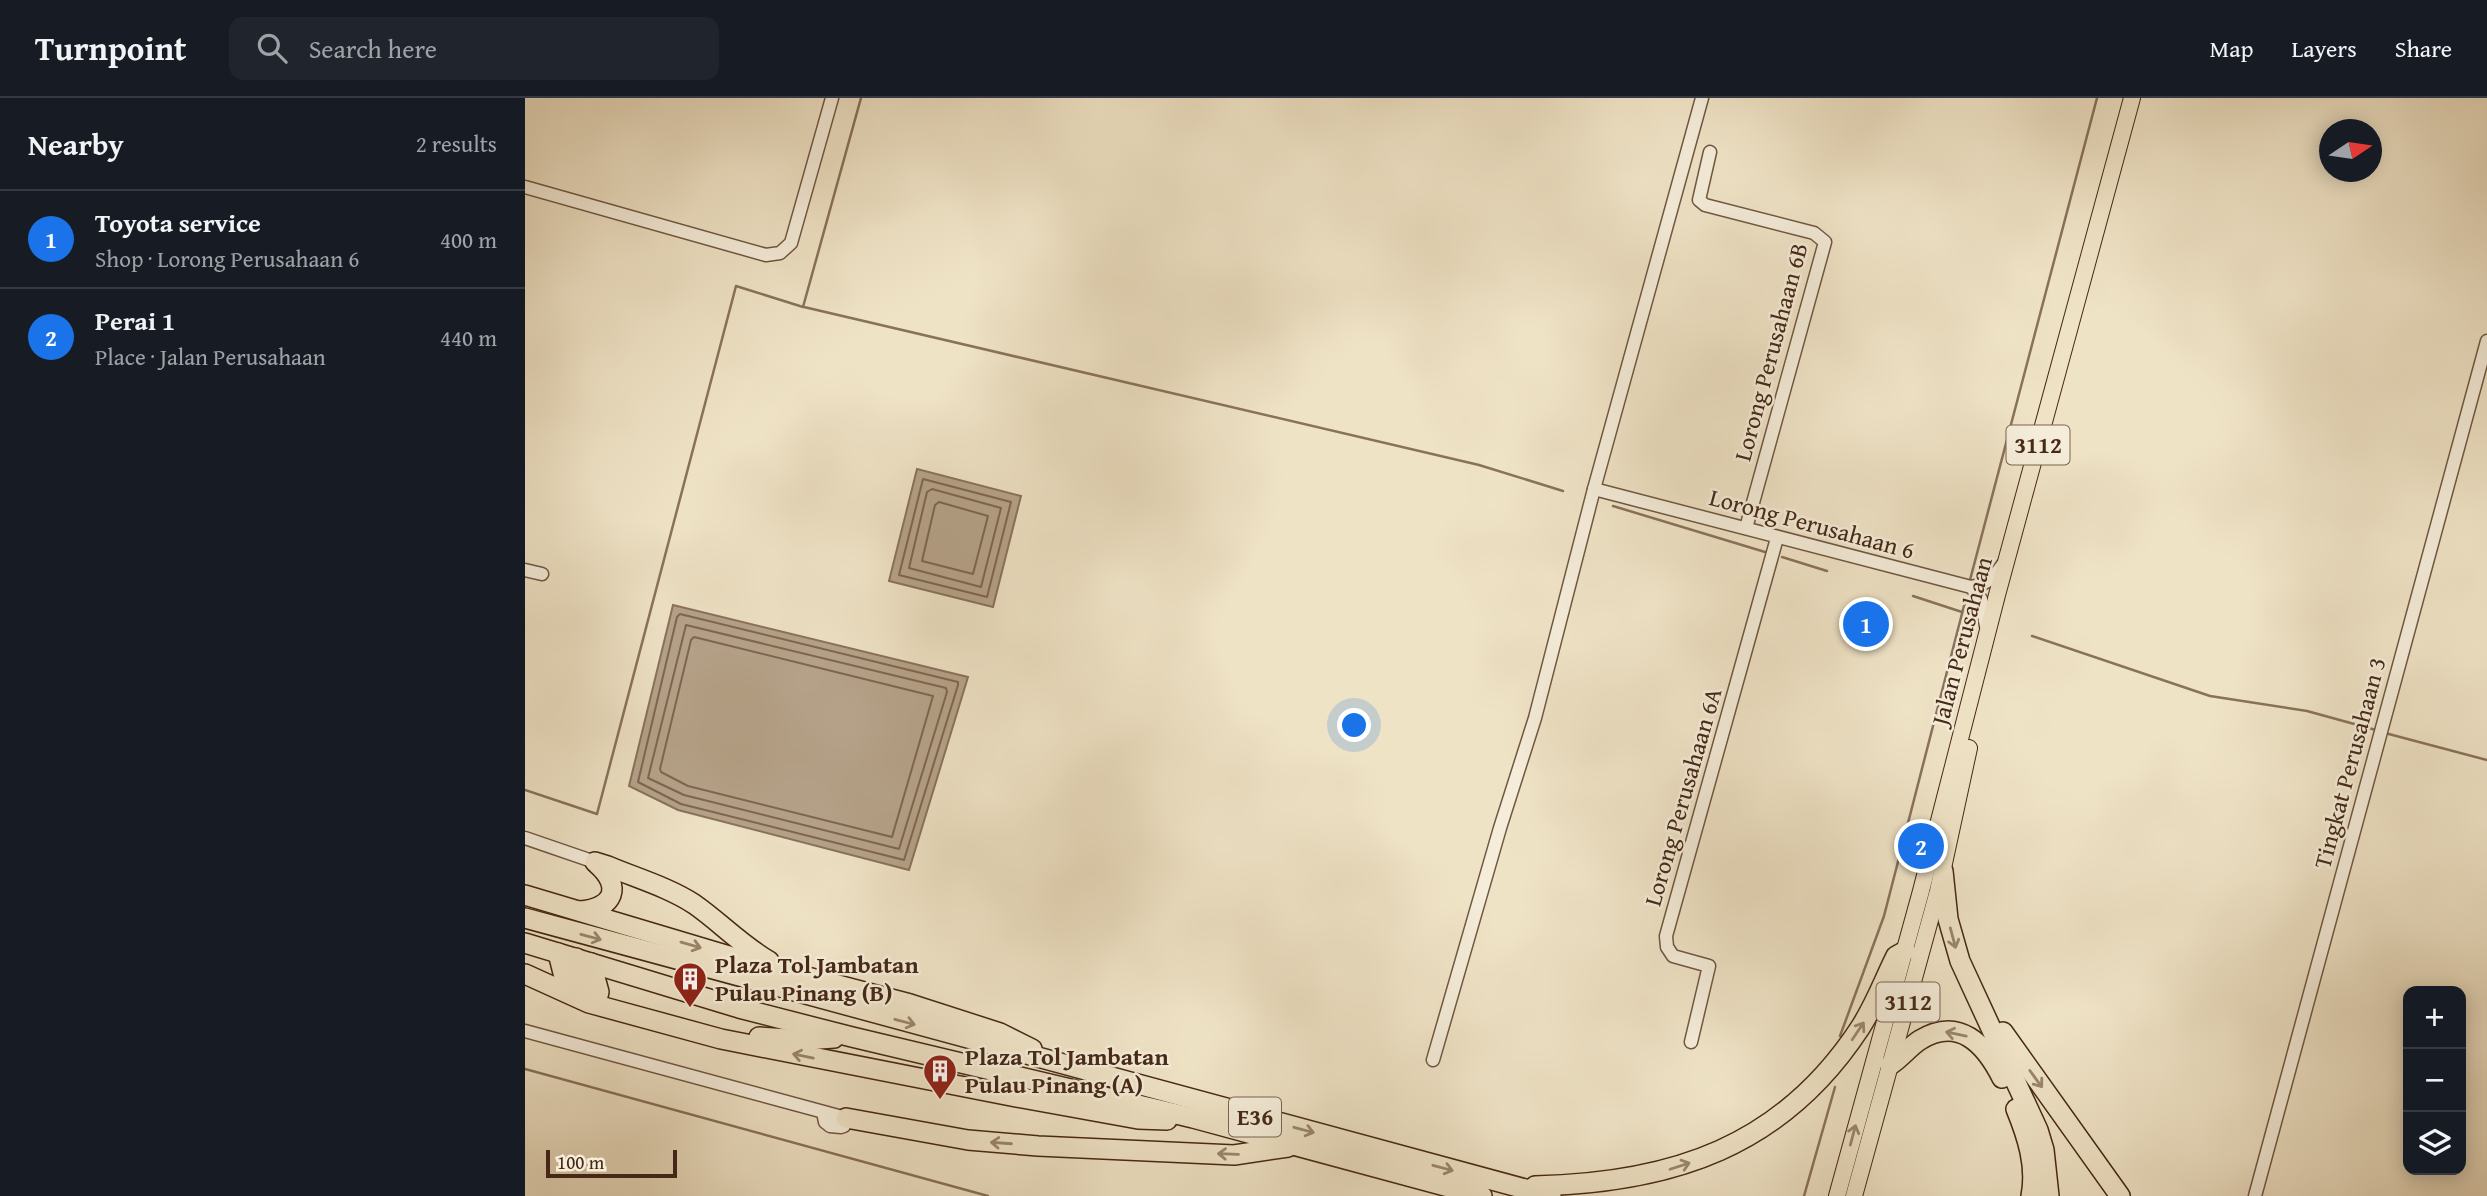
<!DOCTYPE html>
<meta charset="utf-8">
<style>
body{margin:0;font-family:"Gentium Book Plus",serif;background:#20242c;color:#f1f3f6}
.controls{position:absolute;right:21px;bottom:21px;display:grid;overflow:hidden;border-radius:14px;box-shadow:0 4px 18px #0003}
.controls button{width:63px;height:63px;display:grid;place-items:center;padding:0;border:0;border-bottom:2px solid #363941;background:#171b24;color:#f1f3f6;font:35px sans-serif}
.compass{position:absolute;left:1794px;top:21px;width:63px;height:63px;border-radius:50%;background:#171b24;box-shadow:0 4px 18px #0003;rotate:77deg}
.scale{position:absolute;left:21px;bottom:18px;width:131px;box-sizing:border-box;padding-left:7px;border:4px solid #462816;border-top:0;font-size:19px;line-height:24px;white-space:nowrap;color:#462816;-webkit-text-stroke:5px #f5edda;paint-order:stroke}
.you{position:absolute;left:830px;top:628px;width:24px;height:24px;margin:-18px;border:5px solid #fff;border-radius:50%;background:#1a73e8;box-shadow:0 0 0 10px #1a73e833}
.badge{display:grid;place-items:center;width:46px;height:46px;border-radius:50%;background:#1a73e8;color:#fff;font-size:23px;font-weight:700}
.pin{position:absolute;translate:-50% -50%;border:4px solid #fff;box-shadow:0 2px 7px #0006}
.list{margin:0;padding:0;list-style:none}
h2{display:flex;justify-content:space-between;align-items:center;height:91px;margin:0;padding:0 28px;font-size:30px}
h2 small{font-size:23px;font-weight:400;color:#9ea1a6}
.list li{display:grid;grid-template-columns:46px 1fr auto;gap:21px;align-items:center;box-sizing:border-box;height:98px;padding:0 28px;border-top:2px solid #363941}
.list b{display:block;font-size:26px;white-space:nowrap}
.list p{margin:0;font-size:23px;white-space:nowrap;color:#9ea1a6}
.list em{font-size:23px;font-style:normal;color:#9ea1a6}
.icon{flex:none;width:38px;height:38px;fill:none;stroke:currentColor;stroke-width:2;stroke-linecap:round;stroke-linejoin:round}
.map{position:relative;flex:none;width:1962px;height:1098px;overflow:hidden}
header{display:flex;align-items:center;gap:42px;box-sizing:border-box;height:98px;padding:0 35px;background:#171b24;border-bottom:2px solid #363941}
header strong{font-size:33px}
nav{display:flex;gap:38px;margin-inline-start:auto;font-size:24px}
.search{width:490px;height:63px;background:#20242c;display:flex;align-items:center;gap:18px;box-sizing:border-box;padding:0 24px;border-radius:14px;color:#9ea1a6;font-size:26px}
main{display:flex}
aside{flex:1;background:#171b24}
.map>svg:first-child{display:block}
.water{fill:#b6a38a;stroke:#89725c;stroke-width:2}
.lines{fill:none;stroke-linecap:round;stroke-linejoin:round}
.shore{stroke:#7e6650;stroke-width:2}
.stream{stroke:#89725c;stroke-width:2.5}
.minor-casing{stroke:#705742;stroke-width:15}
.major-casing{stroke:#462816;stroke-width:18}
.highway-casing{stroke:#462816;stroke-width:22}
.minor{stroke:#f5edda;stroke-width:12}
.major{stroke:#efe3c6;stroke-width:16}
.highway{stroke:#efe3c6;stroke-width:19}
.oneway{stroke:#9a866e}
.labels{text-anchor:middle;stroke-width:5;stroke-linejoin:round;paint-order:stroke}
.shield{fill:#f5edda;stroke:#7a6351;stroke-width:2}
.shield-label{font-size:23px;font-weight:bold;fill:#462816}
.street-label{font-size:24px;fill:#462816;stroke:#f5edda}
.poi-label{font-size:24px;font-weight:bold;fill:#462816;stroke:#f5edda;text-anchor:start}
</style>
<header>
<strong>Turnpoint</strong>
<div class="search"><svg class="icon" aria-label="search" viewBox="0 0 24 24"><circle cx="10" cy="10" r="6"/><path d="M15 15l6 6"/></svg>Search here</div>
<nav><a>Map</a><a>Layers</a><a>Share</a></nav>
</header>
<main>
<aside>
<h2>Nearby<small>2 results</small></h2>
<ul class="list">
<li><span class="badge">1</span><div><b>Toyota service</b><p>Shop · Lorong Perusahaan 6</p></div><em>400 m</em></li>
<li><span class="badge">2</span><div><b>Perai 1</b><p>Place · Jalan Perusahaan</p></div><em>440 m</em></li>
</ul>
</aside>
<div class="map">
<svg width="1962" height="1098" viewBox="0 0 1962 1098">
<rect width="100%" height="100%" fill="#efe3c6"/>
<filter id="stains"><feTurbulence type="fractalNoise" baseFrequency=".00286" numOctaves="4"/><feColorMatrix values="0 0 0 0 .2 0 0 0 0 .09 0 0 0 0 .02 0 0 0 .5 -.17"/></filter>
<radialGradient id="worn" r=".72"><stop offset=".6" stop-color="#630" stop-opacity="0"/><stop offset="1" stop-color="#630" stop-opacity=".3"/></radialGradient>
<g class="water">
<path d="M392,371L496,398L468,509L364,483Z"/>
<path d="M148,507L443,579L384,772L153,712L104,688Z"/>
</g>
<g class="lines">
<g class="shore">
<path d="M398,381L486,404L462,499L374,477Z"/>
<path d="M407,391L476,410L456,489L384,470L402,394Z"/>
<path d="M414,404L463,418L448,476L397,463L410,407Z"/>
<path d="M155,516L433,584V587L379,762L156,706L113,684L152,519Z"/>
<path d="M161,527L421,590L422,594L374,751L159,697L123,680Z"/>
<path d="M169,539L408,598L367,739L163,688L136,674L135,671L166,542Z"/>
</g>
<g class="stream">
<path d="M279,209L954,367L1038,393"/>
<path d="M1088,408L1240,454"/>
<path d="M1257,459L1302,473"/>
<path d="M1445,482L1572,0"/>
<path d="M1388,498L1437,514"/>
<path d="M1507,538L1685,598L1782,613L1851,632"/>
<path d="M1860,635L1962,662"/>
<path d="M0,692L72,716L211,188L278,209L336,0"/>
<path d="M1315,938L1359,818L1440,504"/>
<path d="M0,971L463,1098"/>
<path d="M1279,1098L1310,989"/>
</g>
<g class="minor-casing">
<g id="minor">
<path d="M1185,54L1174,102L1180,107L1289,135L1300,144L1221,430"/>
<path d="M0,89L241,157L255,155L266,145L307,0"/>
<path d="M1069,391L1446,489L1456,501L1461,528"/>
<path d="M0,472L17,476"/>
<path d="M1446,489C1462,486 1469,480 1478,466"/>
<path d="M0,740L70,764"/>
<path d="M0,933L321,1020L319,1028L316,1029L305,1028L300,1024L298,1014"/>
<path d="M1166,944L1184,868L1148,858L1142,849L1141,838L1252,440"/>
<path d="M908,962L975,730L1010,620L1069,391L1177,0"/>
<path d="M1730,1098L1962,243"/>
</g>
</g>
<g class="major-casing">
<g id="major">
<path d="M1312,1098L1396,793L1472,497L1607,0"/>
<path d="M1329,1098L1413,793L1444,650"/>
</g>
</g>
<g class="highway-casing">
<g id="highway">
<path d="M70,764L83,768C111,780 143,789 169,806C195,824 216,847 244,863"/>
<path d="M1418,773L1423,821L1435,863L1513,1032L1519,1052L1524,1098"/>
<path d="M0,797L221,863L385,906L475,935L507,951"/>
<path d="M55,813C89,810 98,789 72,766"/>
<path d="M0,820L1026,1098"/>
<path d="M0,845L214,910L327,939L668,1020L957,1098"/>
<path d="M33,855L40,883L37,888"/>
<path d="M51,860L58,888L56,896"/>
<path d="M66,865L74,894L72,901"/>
<path d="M0,876L64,905L196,941L486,998L613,1021L642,1022"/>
<path d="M1478,934L1595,1098"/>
<path d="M234,939L279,942L309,940"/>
<path d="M1365,967C1376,960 1384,949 1395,942C1434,918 1460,946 1477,980"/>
<path d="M1491,1011C1502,1038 1512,1068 1506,1098"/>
<path d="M321,1020L443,1042L513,1048L709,1057L763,1049"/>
<path d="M1010,1088C1147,1085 1257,1049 1335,930C1350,907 1359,882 1371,858L1380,853"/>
</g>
</g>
<use href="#minor" class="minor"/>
<use href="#major" class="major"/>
<use href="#highway" class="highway"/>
</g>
<defs><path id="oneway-shaft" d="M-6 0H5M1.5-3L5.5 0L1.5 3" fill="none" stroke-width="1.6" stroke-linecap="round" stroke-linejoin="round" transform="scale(1.75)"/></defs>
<g class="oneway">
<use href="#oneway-shaft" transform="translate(66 839) rotate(15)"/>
<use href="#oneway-shaft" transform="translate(1428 840) rotate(75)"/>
<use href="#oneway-shaft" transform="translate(166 847) rotate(16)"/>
<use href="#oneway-shaft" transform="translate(380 924) rotate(15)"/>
<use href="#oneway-shaft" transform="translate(1333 933) rotate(-56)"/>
<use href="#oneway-shaft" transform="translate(1431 936) rotate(-168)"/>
<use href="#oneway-shaft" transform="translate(278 958) rotate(-168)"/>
<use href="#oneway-shaft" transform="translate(1511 981) rotate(54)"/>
<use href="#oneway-shaft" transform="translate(779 1032) rotate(15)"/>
<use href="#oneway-shaft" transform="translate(1328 1037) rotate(-75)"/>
<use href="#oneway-shaft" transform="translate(476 1045) rotate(-176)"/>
<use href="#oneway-shaft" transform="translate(703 1056) rotate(-178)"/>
<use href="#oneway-shaft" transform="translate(1155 1068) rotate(-18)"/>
<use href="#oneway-shaft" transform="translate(918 1070) rotate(15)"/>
</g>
<defs>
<g id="building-pin" transform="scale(1.75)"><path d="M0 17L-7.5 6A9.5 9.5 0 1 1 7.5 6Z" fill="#8f2418" stroke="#f5edda"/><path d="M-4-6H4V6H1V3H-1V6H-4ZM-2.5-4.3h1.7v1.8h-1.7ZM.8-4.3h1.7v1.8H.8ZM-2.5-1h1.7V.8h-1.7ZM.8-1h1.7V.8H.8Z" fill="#fff"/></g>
</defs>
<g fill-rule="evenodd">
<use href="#building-pin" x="165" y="881"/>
<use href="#building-pin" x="415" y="973"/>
</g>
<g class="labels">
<g class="shield">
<rect x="1481.5" y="327.5" width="63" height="39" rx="5"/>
<rect x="1351.5" y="884.5" width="63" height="39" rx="5"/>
<rect x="704" y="999.5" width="52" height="39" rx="5"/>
</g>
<g class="shield-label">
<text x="1513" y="355">3112</text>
<text x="1383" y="912">3112</text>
<text x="730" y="1027">E36</text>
</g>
<g class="street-label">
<text transform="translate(1246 254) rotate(-75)" y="8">Lorong Perusahaan 6B</text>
<text transform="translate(1287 426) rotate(15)" y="8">Lorong Perusahaan 6</text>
<text transform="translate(1437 543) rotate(-75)" y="8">Jalan Perusahaan</text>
<text transform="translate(1825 665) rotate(-75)" y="8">Tingkat Perusahaan 3</text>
<text transform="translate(1158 699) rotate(-74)" y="8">Lorong Perusahaan 6A</text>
</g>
<g class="poi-label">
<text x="190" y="875">Plaza Tol Jambatan<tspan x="190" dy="28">Pulau Pinang (B)</tspan></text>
<text x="440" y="967">Plaza Tol Jambatan<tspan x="440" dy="28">Pulau Pinang (A)</tspan></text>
</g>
</g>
<rect width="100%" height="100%" filter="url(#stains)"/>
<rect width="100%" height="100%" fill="url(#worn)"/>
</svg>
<div class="controls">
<button>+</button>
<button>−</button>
<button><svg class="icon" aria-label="layers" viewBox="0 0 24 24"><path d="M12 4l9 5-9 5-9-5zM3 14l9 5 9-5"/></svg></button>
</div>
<svg class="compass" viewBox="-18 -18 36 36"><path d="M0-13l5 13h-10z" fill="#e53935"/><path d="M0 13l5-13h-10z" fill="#9ea1a6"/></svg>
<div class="scale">100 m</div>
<div class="you"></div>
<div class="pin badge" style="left:1341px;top:526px">1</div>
<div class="pin badge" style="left:1396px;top:748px">2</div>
</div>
</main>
